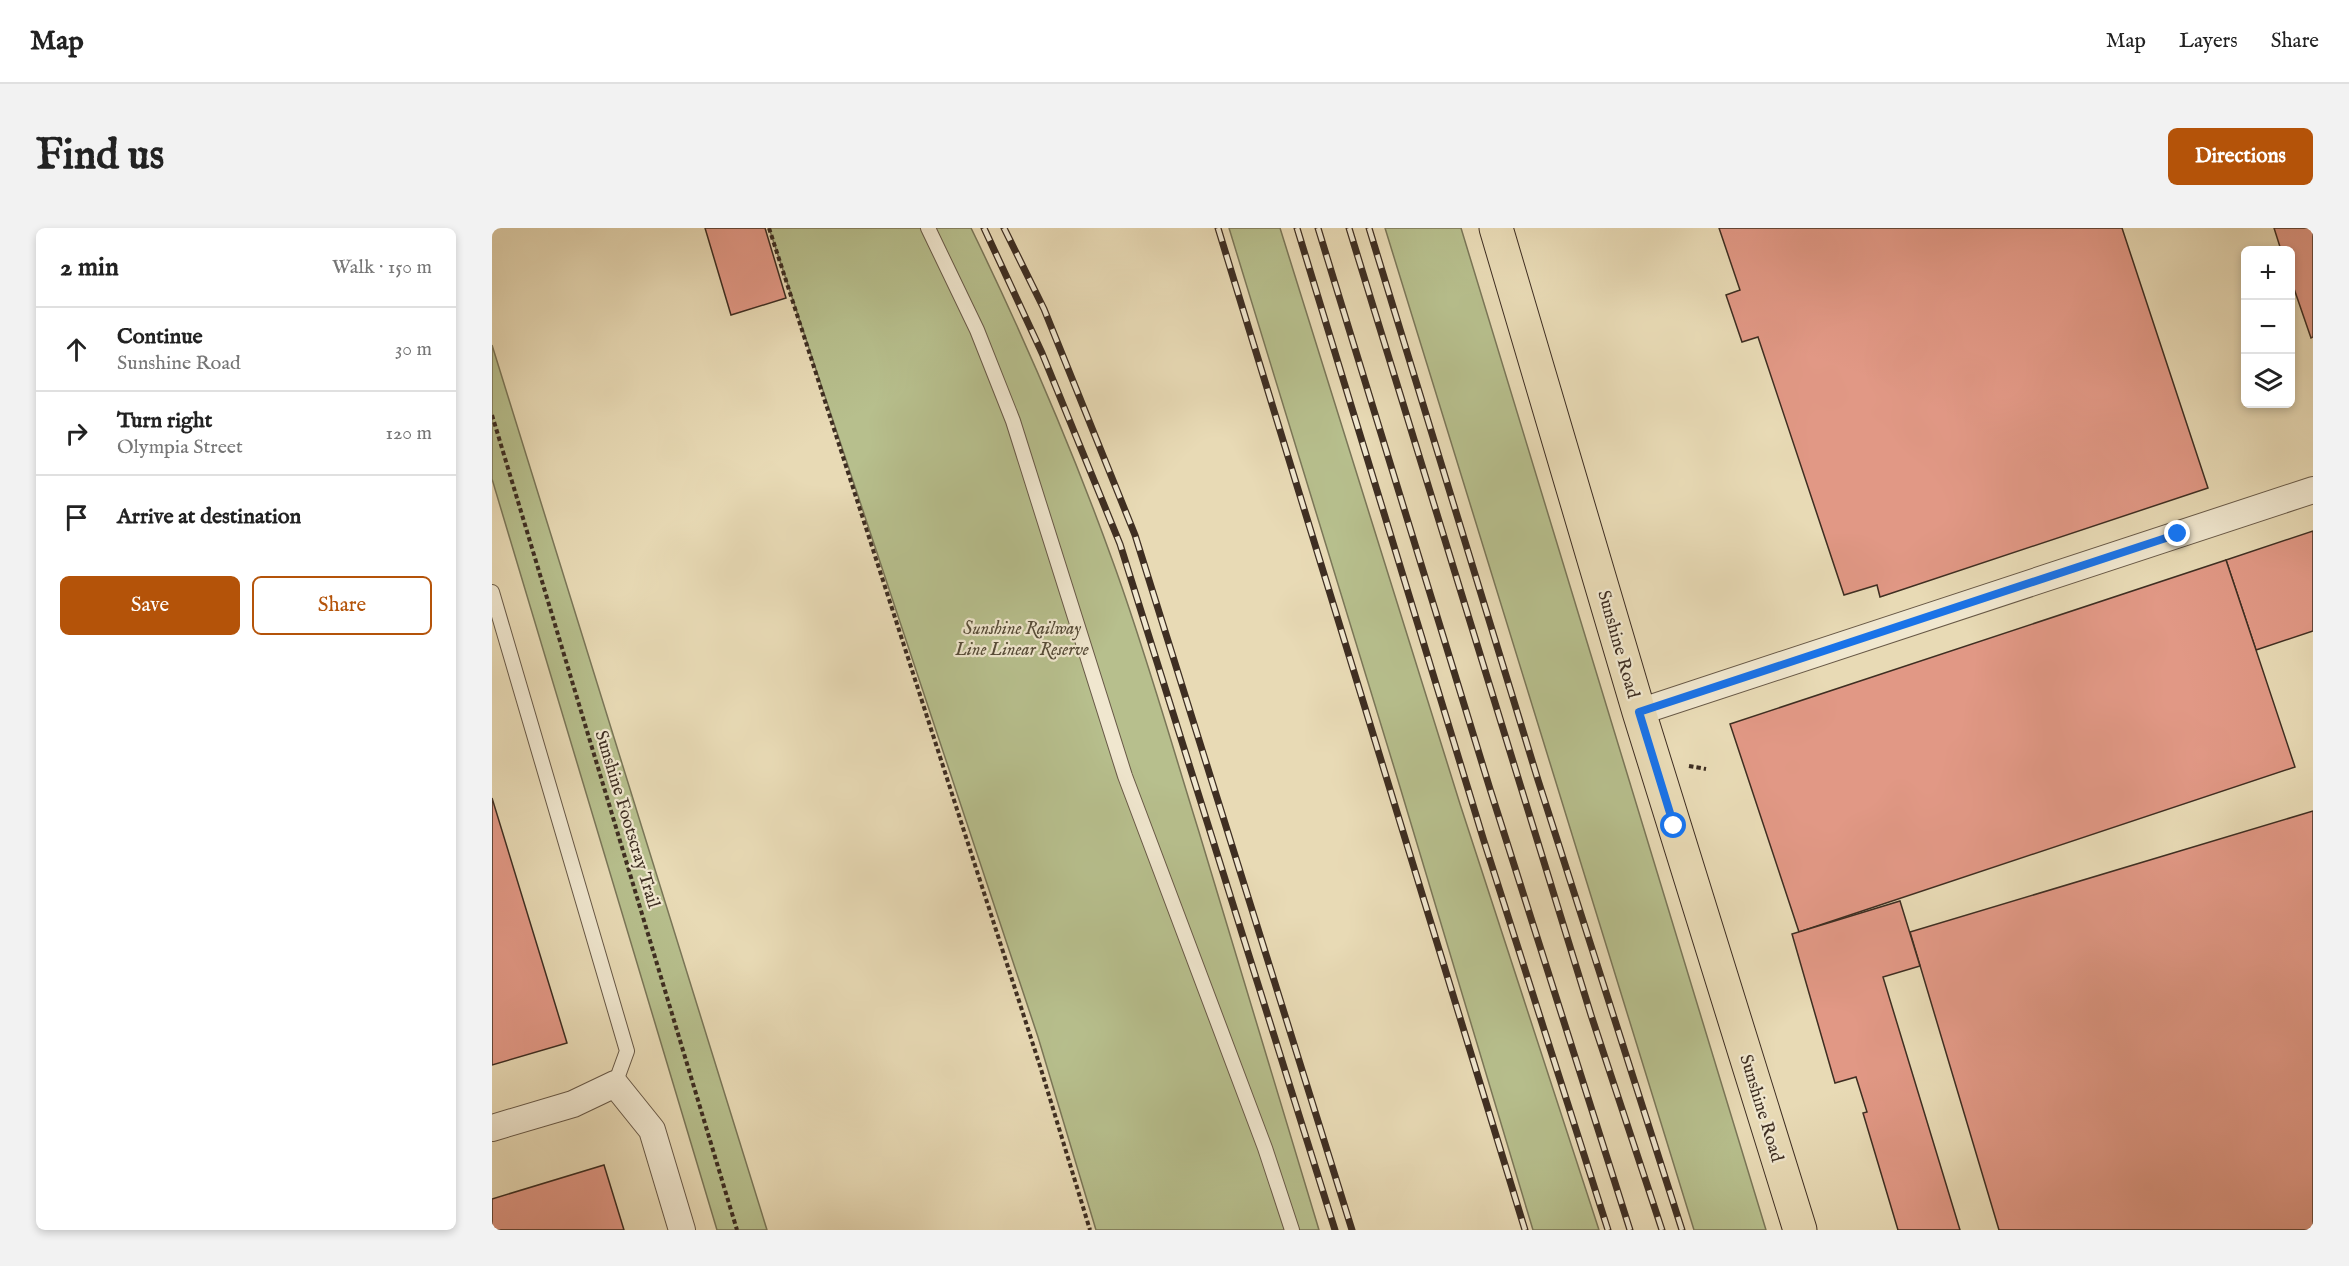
<!DOCTYPE html>
<meta charset="utf-8">
<style>
body{margin:0;font-family:"IM FELL English",serif;background:#f2f2f2;color:#222}
.controls{position:absolute;right:18px;top:18px;display:grid;overflow:hidden;border-radius:9px;box-shadow:0 3px 9px #0003}
.controls button{width:54px;height:54px;display:grid;place-items:center;padding:0;border:0;border-bottom:2px solid #e0e0e0;background:#fff;color:#222;font:30px sans-serif}
.stop{position:absolute;width:18px;height:18px;margin:-14px;border:4px solid #1a73e8;border-radius:50%;background:#fff}
.stop.end{background:#1a73e8;border-color:#fff;box-shadow:0 2px 6px #0008}
.list{margin:0;padding:0;list-style:none}
h2{display:flex;justify-content:space-between;align-items:center;height:78px;margin:0;padding:0 24px;font-size:26px}
h2 small{font-size:20px;font-weight:400;color:#767676}
.list li{display:grid;grid-template-columns:39px 1fr auto;gap:18px;align-items:center;box-sizing:border-box;height:84px;padding:0 24px;border-top:2px solid #e0e0e0}
.list b{display:block;font-size:22px;white-space:nowrap}
.list p{margin:0;font-size:20px;white-space:nowrap;color:#767676}
.list em{font-size:20px;font-style:normal;color:#767676}
.actions{display:flex;gap:12px;padding:18px 24px}
.actions a{flex:1;padding:14px 0;border:2px solid #b45309;border-radius:9px;text-align:center;font-size:21px;color:#b45309}
.actions .main{background:#b45309;color:#fff}
.icon{flex:none;width:33px;height:33px;fill:none;stroke:currentColor;stroke-width:2;stroke-linecap:round;stroke-linejoin:round}
.map{position:relative;flex:none;width:1821px;height:1002px;overflow:hidden;border-radius:9px}
header{display:flex;align-items:center;gap:36px;box-sizing:border-box;height:84px;padding:0 30px;background:#fff;border-bottom:2px solid #e0e0e0}
header strong{font-size:28px}
nav{display:flex;gap:33px;margin-inline-start:auto;font-size:21px}
.intro{display:flex;align-items:center;justify-content:space-between;box-sizing:border-box;height:144px;padding:0 36px}
h1{margin:0;font-size:42px}
.button{padding:15px 27px;border-radius:9px;background:#b45309;color:#fff;font-size:21px;font-weight:700}
main{display:flex;gap:36px;padding:0 36px}
aside{flex:1;background:#fff;border-radius:9px;box-shadow:0 3px 9px #0003}
.map>svg:first-child{display:block}
.green{fill:#b7bf8d;stroke:#7a7658;stroke-width:1.5}
.building{fill:#e19885;stroke:#3e2e22;stroke-width:1.5}
.lines{fill:none;stroke-linecap:round;stroke-linejoin:round}
.lane-casing{stroke:#685947;stroke-width:16}
.street-casing{stroke:#685947;stroke-width:28}
.primary-casing{stroke:#3e2e22;stroke-width:35}
.path{stroke:#3e2e22;stroke-width:4;stroke-dasharray:4.5 3;stroke-linecap:butt}
.lane{stroke:#f0e7cf;stroke-width:14}
.street{stroke:#f0e7cf;stroke-width:26}
.primary{stroke:#e8dab5;stroke-width:33}
.rail-casing{stroke:#3e2e22;stroke-width:7}
.rail{stroke:#f0e7cf;stroke-width:4.5;stroke-dasharray:14;stroke-linecap:butt}
.route{stroke:#1a73e8;stroke-width:8}
.labels{text-anchor:middle;stroke-width:4.5;stroke-linejoin:round;paint-order:stroke}
.park-label{font-size:18px;font-style:italic;fill:#564b37;stroke:#f0e7cf}
.street-label{font-size:18px;fill:#3e2e22;stroke:#f0e7cf}
</style>
<header>
<strong>Map</strong>
<nav><a>Map</a><a>Layers</a><a>Share</a></nav>
</header>
<div class="intro"><h1>Find us</h1><a class="button">Directions</a></div>
<main>
<aside>
<h2>2 min<small>Walk · 150 m</small></h2>
<ul class="list">
<li><svg class="icon" aria-label="ahead" viewBox="0 0 24 24"><path d="M12 20V5M6 11l6-6 6 6"/></svg><div><b>Continue</b><p>Sunshine Road</p></div><em>30 m</em></li>
<li><svg class="icon" aria-label="right" viewBox="0 0 24 24"><path d="M7 20v-9h11M14 6l5 5-5 5"/></svg><div><b>Turn right</b><p>Olympia Street</p></div><em>120 m</em></li>
<li><svg class="icon" aria-label="arrive" viewBox="0 0 24 24"><path d="M6 21V4h12l-3 4 3 4H6"/></svg><div><b>Arrive at destination</b></div></li>
</ul>
<div class="actions"><a class="main">Save</a><a>Share</a></div>
</aside>
<div class="map">
<svg width="1821" height="1002" viewBox="0 0 1821 1002">
<rect width="100%" height="100%" fill="#e8dab5"/>
<filter id="stains"><feTurbulence type="fractalNoise" baseFrequency=".00333" numOctaves="4"/><feColorMatrix values="0 0 0 0 .2 0 0 0 0 .09 0 0 0 0 .02 0 0 0 .5 -.17"/></filter>
<radialGradient id="worn" r=".72"><stop offset=".6" stop-color="#630" stop-opacity="0"/><stop offset="1" stop-color="#630" stop-opacity=".3"/></radialGradient>
<g class="green">
<path d="M277,0H479C532,109 580,220 621,334C653,422 679,514 707,604C747,736 787,869 827,1002H604L546,809Z"/>
<path d="M737,0H788L968,576L1107,1002H1041L905,549Z"/>
<path d="M893,0H969L1274,1002H1202Z"/>
<path d="M0,117L275,1002H225L0,251Z"/>
</g>
<g class="building">
<path d="M213,0H273L294,70L239,87Z"/>
<path d="M1227,0H1630L1716,260L1388,369L1385,357L1352,367L1266,109L1250,114L1234,67L1248,62Z"/>
<path d="M1782,0H1821V109L1819,110L1798,49V22H1789Z"/>
<path d="M1821,303V403L1764,422L1734,332Z"/>
<path d="M1734,332L1803,539L1307,704L1238,496Z"/>
<path d="M0,570L75,815L0,837Z"/>
<path d="M1821,583V1002H1507L1418,704Z"/>
<path d="M1408,673L1428,738L1391,749L1468,1002H1406L1371,885L1375,884L1364,849L1343,855L1300,706Z"/>
<path d="M112,937L132,1002H0V971Z"/>
</g>
<g class="lines">
<g class="lane-casing">
<g id="lane">
<path d="M436,0L485,102L521,193L633,548L773,920L800,1002"/>
<path d="M0,364L135,823L123,856"/>
</g>
</g>
<g class="street-casing">
<g id="street">
<path d="M1147,484L1821,262"/>
<path d="M0,900L81,876L123,856L160,902L190,1002"/>
</g>
</g>
<g class="primary-casing">
<path id="primary" d="M1004,0L1147,484L1308,1002"/>
</g>
<g class="path">
<path d="M277,0L548,838L598,1002"/>
<path d="M0,187L245,1002"/>
<path d="M1197,538L1214,541"/>
</g>
<use href="#lane" class="lane"/>
<use href="#street" class="street"/>
<use href="#primary" class="primary"/>
<g class="rail-casing">
<g id="rail">
<path d="M492,0L550,125L628,316L843,1002"/>
<path d="M512,0L552,81L643,307L860,1002"/>
<path d="M726,0L1033,1002"/>
<path d="M805,0L991,610L1116,1002"/>
<path d="M826,0L998,561L1138,1002"/>
<path d="M857,0L1099,787L1170,1002"/>
<path d="M877,0L1046,552L1190,1002"/>
</g>
</g>
<use href="#rail" class="rail"/>
</g>
<g class="lines">
<path class="route" d="M1182,598L1147,484L1686,306"/>
</g>
<g class="labels">
<g class="park-label">
<text x="530" y="406">Sunshine Railway<tspan x="530" dy="21">Line Linear Reserve</tspan></text>
</g>
<g class="street-label">
<text transform="translate(1127 416) rotate(74)" y="6">Sunshine Road</text>
<text transform="translate(136 591) rotate(73)" y="6">Sunshine Footscray Trail</text>
<text transform="translate(1270 880) rotate(73)" y="6">Sunshine Road</text>
</g>
</g>
<rect width="100%" height="100%" filter="url(#stains)"/>
<rect width="100%" height="100%" fill="url(#worn)"/>
</svg>
<div class="controls">
<button>+</button>
<button>−</button>
<button><svg class="icon" aria-label="layers" viewBox="0 0 24 24"><path d="M12 4l9 5-9 5-9-5zM3 14l9 5 9-5"/></svg></button>
</div>
<div class="stop" style="left:1182px;top:598px"></div>
<div class="stop end" style="left:1686px;top:306px"></div>
</div>
</main>
